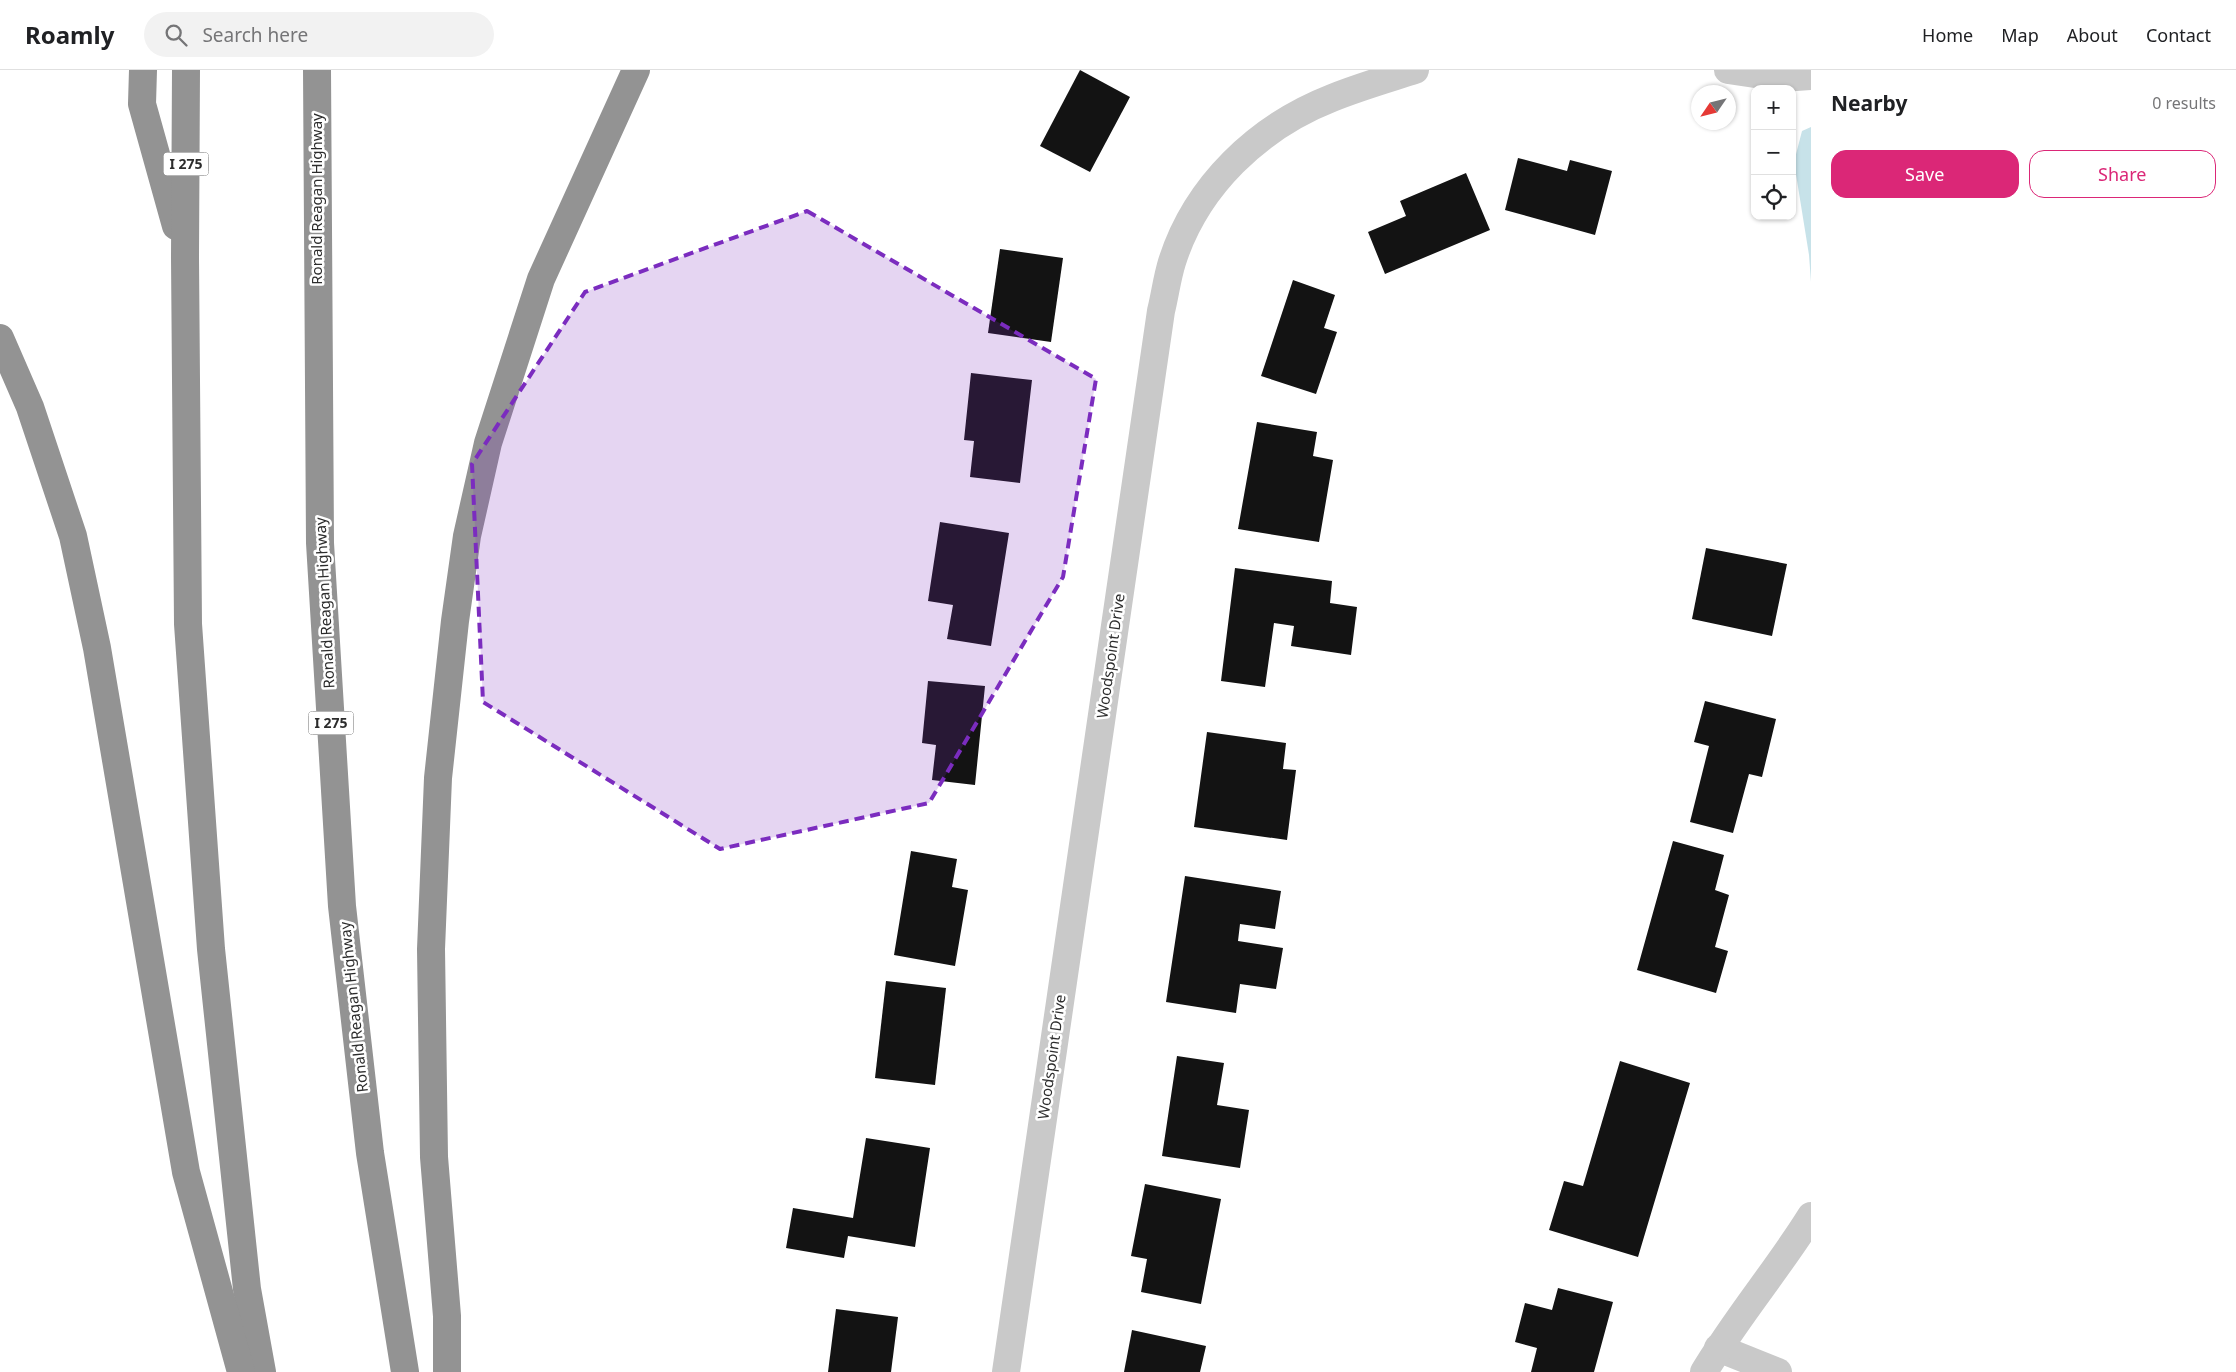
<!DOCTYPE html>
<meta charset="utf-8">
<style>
body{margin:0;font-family:"Noto Sans",sans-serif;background:#f2f2f2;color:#202124}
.controls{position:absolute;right:15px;top:15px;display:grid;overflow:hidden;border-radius:10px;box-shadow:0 1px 4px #0004}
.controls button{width:45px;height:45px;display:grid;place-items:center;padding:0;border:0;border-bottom:1px solid #e0e0e0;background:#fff;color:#202124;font:25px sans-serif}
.compass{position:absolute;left:1691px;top:15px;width:45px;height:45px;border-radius:50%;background:#fff;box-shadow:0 1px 4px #0004;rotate:235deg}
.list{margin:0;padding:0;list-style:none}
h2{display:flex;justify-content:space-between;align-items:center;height:65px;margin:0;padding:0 20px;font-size:21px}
h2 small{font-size:16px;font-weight:400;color:#757577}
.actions{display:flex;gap:10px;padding:15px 20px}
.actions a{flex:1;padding:11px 0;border:1px solid #db2777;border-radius:15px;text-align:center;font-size:18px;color:#db2777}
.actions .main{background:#db2777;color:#fff}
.icon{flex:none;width:28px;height:28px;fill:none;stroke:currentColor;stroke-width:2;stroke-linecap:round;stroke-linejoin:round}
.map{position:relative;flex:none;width:1811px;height:1302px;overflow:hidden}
header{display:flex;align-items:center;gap:30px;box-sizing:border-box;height:70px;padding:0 25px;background:#fff;border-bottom:1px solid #e0e0e0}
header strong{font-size:24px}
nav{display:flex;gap:28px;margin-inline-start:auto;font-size:18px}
.search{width:350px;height:45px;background:#f2f2f2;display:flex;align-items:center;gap:12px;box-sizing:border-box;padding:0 18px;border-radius:28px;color:#757577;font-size:19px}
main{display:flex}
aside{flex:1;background:#fff}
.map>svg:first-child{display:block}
.water{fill:#c7e2e9}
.building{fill:#131313}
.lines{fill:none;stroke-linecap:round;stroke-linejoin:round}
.street{stroke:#c9c9c9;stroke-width:28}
.highway{stroke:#939393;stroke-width:28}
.marked{fill:#7b2cbf;fill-opacity:0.2;stroke:#7b2cbf;stroke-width:4;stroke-dasharray:10 6;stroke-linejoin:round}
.labels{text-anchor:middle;stroke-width:5;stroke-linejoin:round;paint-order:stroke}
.shield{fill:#fff;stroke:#6b6b6b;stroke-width:1}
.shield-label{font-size:14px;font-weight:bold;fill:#2c2c2c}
.street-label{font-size:15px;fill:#2c2c2c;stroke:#fff}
</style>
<header>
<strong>Roamly</strong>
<div class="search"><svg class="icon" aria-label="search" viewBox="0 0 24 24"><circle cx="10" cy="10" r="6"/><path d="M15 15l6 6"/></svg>Search here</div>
<nav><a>Home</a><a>Map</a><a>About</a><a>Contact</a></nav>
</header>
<main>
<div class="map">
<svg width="1811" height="1302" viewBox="0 0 1811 1302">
<rect width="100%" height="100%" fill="#fff"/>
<path class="water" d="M1811,57V212L1809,185L1794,92L1802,61Z"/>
<g class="building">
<path d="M1080,0L1130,27L1090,102L1040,76Z"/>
<path d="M1518,88L1567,101L1570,90L1612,101L1595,165L1505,140Z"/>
<path d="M1466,103L1490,160L1385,204L1368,162L1406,146L1400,131Z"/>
<path d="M1000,179L1063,188L1051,272L988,263Z"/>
<path d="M1293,210L1335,225L1324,258L1337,262L1316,324L1261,306Z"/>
<path d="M971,303L1032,310L1020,413L970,407L974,371L964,370Z"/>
<path d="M1257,352L1317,362L1313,386L1333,390L1319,472L1238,459Z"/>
<path d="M940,452L1009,463L991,576L947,569L953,535L928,531Z"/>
<path d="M1706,478L1787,494L1772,566L1692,549Z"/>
<path d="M1235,498L1332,511L1330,533L1357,537L1351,585L1291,576L1294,556L1274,553L1265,617L1221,611Z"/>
<path d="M928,611L985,616L975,715L932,710L936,675L922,673Z"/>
<path d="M1705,631L1776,649L1762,707L1749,704L1733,763L1690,752L1709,676L1694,672Z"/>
<path d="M1207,662L1286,673L1283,699L1296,700L1287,770L1194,757Z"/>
<path d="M1673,771L1724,785L1715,820L1729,825L1715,877L1728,881L1716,923L1637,900Z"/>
<path d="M911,781L957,789L952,817L968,820L955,896L894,885Z"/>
<path d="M1185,806L1281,821L1275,859L1240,854L1238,871L1283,878L1276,919L1240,914L1236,943L1166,932Z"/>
<path d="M886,911L946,918L935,1015L875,1008Z"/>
<path d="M1177,986L1224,993L1217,1035L1249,1040L1240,1098L1162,1086Z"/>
<path d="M1620,991L1690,1013L1638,1187L1549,1160L1564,1111L1583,1116Z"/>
<path d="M866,1068L930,1078L915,1177L848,1166L844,1188L786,1178L793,1138L853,1148Z"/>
<path d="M1145,1114L1221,1129L1201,1234L1141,1222L1147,1189L1131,1186Z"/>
<path d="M1558,1218L1613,1232L1594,1302H1531L1537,1278L1515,1272L1525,1233L1552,1240Z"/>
<path d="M836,1239L898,1247L891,1302H828Z"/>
<path d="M1132,1260L1206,1276L1200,1302H1124Z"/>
</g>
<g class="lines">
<g class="street">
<path d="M1728,0L1782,8L1811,6"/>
<path d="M1718,1278L1778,1302"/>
<path d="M1006,1302L1161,241C1165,225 1167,208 1172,192C1196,116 1258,57 1332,28C1359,17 1387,9 1415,0"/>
<path d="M1704,1302C1736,1248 1778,1199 1811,1146"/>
</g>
<g class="highway">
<path d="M143,0L142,34L176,156"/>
<path d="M186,0L185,188L188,554L211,879L247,1219L262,1302"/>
<path d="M317,0L320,473L342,836L370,1083L405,1302"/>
<path d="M0,268L30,337L73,466L97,578L186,1102L241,1302"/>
<path d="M447,1302V1246L434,1087L431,879L438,708L455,551L467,466L488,373L541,209L636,0"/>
</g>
</g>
<path class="marked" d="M807,141L1096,309L1063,507L929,733L720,779L483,632L472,394L585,222Z"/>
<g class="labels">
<g class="shield">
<rect x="163.5" y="82.5" width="45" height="23" rx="4"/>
<rect x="308.5" y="641.5" width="45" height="23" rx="4"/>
</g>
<g class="shield-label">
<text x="186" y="99">I 275</text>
<text x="331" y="658">I 275</text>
</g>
<g class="street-label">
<text transform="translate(317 129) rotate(-90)" y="5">Ronald Reagan Highway</text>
<text transform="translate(325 533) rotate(-93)" y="5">Ronald Reagan Highway</text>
<text transform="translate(1111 586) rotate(-82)" y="5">Woodspoint Drive</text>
<text transform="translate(354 937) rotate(-96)" y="5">Ronald Reagan Highway</text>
<text transform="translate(1052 987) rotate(-82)" y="5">Woodspoint Drive</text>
</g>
</g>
</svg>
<div class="controls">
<button>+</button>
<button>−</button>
<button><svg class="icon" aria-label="locate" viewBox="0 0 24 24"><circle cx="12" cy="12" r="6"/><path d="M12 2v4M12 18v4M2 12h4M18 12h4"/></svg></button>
</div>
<svg class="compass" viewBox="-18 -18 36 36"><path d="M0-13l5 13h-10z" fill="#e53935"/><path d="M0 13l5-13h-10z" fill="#757577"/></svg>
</div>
<aside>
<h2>Nearby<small>0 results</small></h2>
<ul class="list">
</ul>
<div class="actions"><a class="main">Save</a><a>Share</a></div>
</aside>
</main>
